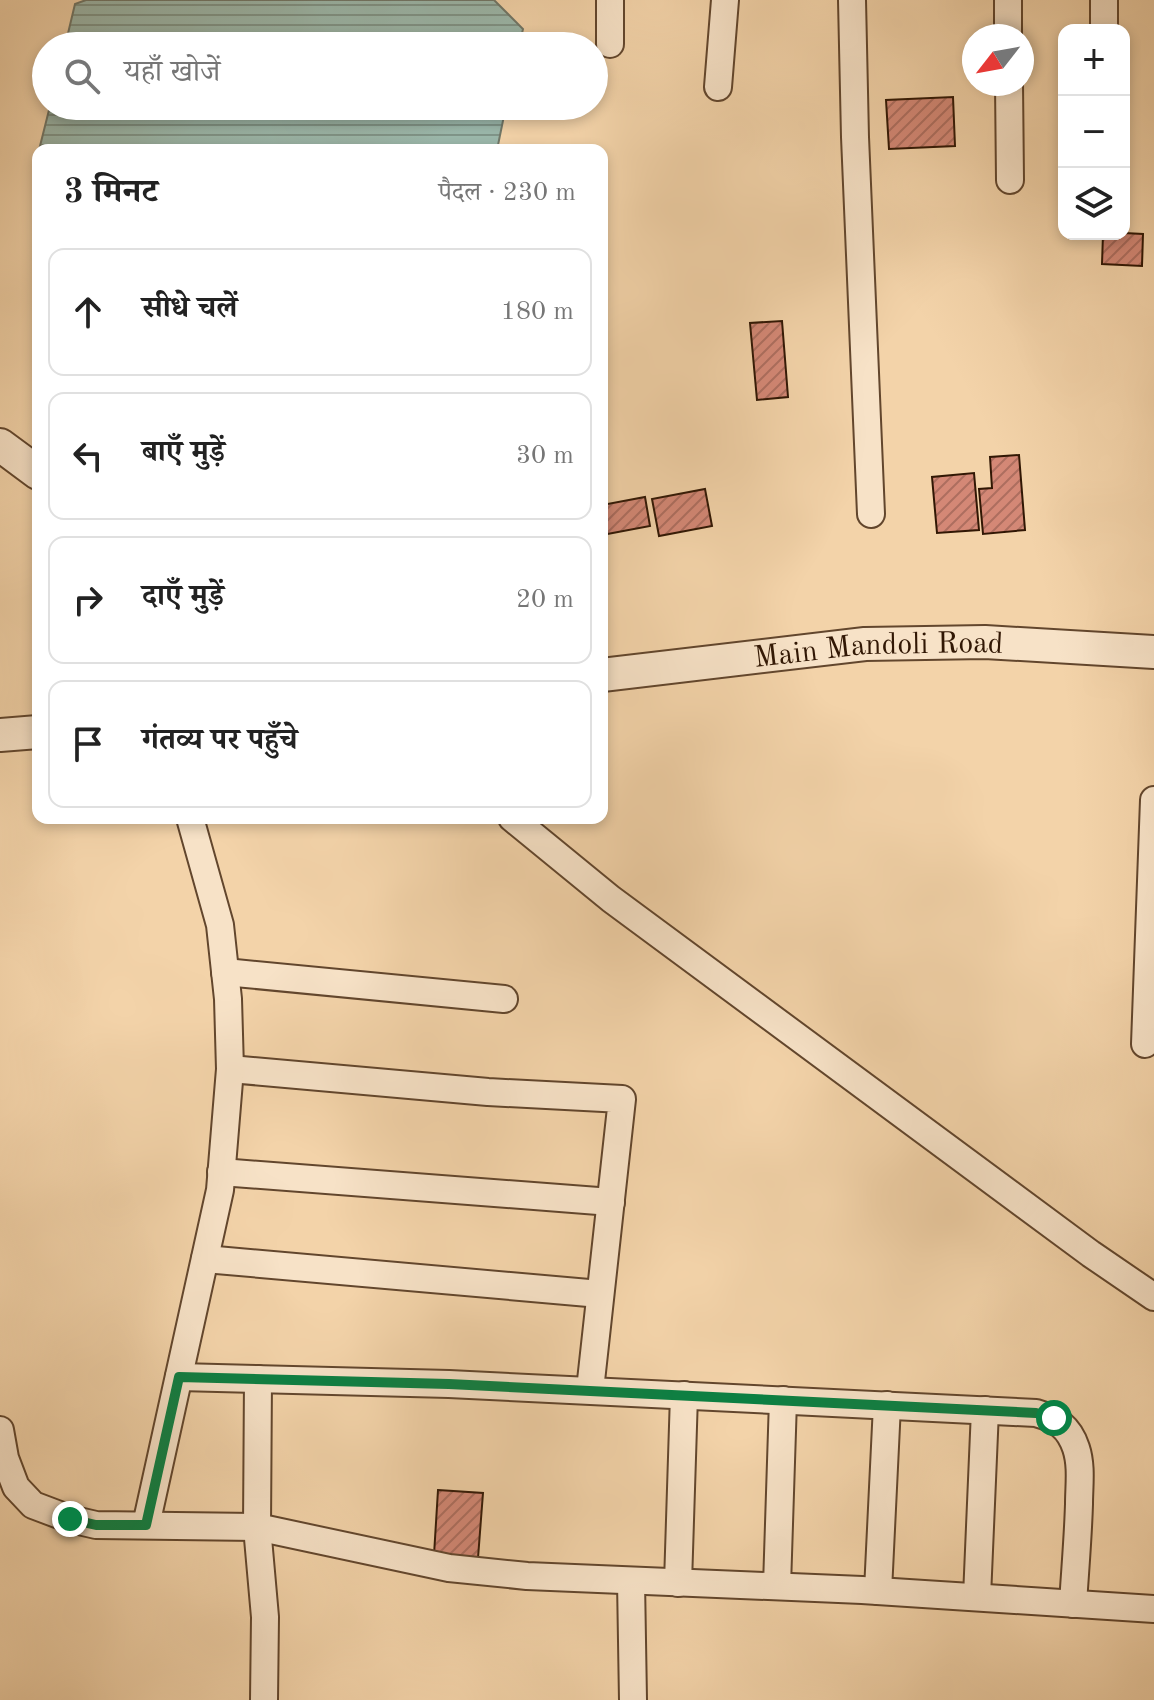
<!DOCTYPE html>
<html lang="hi">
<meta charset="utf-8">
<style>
body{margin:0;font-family:"Old Standard TT","Noto Serif Devanagari",serif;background:#f2f2f2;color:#222}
.controls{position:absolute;right:24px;top:24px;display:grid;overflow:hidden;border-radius:16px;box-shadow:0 4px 12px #0003}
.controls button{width:72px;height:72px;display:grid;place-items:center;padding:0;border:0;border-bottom:2px solid #e0e0e0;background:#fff;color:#222;font:40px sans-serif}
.compass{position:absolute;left:962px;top:24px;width:72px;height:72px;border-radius:50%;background:#fff;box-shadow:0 4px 12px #0003;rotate:239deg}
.stop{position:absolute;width:24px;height:24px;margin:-18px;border:6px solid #0b8043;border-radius:50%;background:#fff}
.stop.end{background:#0b8043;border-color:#fff;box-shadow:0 2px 8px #0008}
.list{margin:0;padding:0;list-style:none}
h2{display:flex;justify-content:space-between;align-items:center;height:104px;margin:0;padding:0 32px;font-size:34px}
h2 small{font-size:26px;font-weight:400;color:#767676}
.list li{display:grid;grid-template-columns:52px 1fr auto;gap:24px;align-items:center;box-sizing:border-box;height:128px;margin:0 16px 16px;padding:0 16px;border:2px solid #e0e0e0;border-radius:16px}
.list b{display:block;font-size:30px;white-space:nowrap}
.list em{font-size:26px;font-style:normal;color:#767676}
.icon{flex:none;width:44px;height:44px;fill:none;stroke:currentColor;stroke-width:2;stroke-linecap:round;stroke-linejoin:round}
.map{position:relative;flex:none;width:1154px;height:1700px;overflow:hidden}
.search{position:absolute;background:#fff;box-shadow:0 4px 12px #0003;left:32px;top:32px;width:576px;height:88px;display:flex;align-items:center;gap:20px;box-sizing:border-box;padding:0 28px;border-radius:44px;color:#767676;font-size:30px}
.panel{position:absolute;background:#fff;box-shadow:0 4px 12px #0003;left:32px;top:144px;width:576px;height:680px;border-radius:16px}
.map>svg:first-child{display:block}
.water{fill:url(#water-rules);stroke:#717768;stroke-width:2}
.building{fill:url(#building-hatch);stroke:#311704;stroke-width:2}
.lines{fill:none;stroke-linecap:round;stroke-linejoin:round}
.minor-casing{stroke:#62462d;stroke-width:30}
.tertiary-casing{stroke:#62462d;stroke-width:36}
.minor{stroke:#f7e2c7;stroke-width:26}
.tertiary{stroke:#f7e2c7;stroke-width:32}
.route{stroke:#0b8043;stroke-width:10}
.labels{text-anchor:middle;stroke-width:8;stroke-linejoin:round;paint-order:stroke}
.street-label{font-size:30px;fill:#311704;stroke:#f7e2c7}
</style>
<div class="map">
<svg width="1154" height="1700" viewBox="0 0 1154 1700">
<defs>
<pattern id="water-rules" width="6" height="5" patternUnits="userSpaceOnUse" patternTransform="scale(2)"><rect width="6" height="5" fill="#9bb7aa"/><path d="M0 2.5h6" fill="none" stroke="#7f9488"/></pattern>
<pattern id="building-hatch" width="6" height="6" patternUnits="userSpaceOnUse" patternTransform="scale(2)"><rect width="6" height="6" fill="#d48876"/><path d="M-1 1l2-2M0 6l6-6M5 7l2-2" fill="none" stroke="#ad6e5f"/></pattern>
</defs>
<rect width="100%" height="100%" fill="#f3d3a9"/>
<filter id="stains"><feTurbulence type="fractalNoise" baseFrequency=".0025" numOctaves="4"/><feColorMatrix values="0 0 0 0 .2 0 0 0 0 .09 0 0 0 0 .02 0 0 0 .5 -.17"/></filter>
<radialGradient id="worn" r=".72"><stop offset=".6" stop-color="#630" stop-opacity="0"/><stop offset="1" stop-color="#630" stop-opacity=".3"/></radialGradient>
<g class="water">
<path d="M86,0H494L523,29L519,46H65L75,4Z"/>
<path d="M50,106H506L497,150H39Z"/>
</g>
<g class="building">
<path d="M953,97L955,146L889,149L886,100Z"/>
<path d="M1124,233L1143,234L1142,266L1102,264L1103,234Z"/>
<path d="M782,321L788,397L757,400L750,323Z"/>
<path d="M1019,455L1025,530L983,534L979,489L992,488L990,457Z"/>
<path d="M974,473L979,530L937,533L932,477Z"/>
<path d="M705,489L712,526L659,536L652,499Z"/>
<path d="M645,497L650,526L602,535V505Z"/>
<path d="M438,1490L483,1493L478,1558L434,1555Z"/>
</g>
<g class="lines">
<g class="minor-casing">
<g id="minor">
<path d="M852,0L855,137L871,514"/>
<path d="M1008,0V36"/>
<path d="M1104,30V0"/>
<path d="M610,44V0"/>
<path d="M1009,84L1010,180"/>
<path d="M718,87L725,0"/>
<path d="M512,818L611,899L1091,1254L1154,1297"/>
<path d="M225,972L504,999"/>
<path d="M1145,1044L1154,800"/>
<path d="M230,1069L488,1092L622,1099L590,1390"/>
<path d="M221,1172L611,1202"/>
<path d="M205,1259L600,1294"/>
<path d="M179,1377L449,1384L1036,1413C1057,1419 1069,1427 1076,1448C1082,1466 1079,1486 1079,1504C1078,1538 1075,1571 1073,1604"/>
<path d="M258,1379L257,1527L265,1617L264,1700"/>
<path d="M0,1430L5,1458L16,1487L33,1505L70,1519L96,1525L257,1527L449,1568L527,1576L862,1590L1154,1609"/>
<path d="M146,1525L220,1190L230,1069L228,999L220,925L190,818"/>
<path d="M631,1581L633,1700"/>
<path d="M678,1583L684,1395"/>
<path d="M777,1586L783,1400"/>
<path d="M878,1591L887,1405"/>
<path d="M977,1597L985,1410"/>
</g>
</g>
<g class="tertiary-casing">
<g id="tertiary">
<path d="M0,445L38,473"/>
<path id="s1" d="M602,675L865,644L985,642L1154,652"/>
<path d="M0,735L38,732"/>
</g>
</g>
<use href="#minor" class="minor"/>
<use href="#tertiary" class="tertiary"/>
</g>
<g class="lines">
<path class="route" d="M70,1519L96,1525H146L179,1377L449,1384L1036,1413L1054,1418"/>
</g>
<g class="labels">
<g class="street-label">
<text dy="10" stroke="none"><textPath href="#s1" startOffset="278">Main Mandoli Road</textPath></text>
</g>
</g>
<rect width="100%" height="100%" filter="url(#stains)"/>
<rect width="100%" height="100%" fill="url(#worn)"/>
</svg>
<div class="controls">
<button>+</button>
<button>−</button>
<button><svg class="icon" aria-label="layers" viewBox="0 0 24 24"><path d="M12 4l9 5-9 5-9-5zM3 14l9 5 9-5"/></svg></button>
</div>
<svg class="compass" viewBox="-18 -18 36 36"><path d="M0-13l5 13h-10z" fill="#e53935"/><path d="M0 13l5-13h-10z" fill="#767676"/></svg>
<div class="stop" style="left:1054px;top:1418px"></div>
<div class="stop end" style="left:70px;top:1519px"></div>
<div class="search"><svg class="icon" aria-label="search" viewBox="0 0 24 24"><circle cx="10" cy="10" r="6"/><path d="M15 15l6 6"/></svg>यहाँ खोजें</div>
<section class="panel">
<h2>3 मिनट<small>पैदल · 230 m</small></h2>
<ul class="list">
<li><svg class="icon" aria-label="ahead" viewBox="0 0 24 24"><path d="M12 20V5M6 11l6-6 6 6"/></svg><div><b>सीधे चलें</b></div><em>180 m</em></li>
<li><svg class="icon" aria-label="left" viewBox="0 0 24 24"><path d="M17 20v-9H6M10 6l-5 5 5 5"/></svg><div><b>बाएँ मुड़ें</b></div><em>30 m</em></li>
<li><svg class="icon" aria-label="right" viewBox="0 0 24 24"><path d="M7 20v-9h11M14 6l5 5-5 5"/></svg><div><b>दाएँ मुड़ें</b></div><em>20 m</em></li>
<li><svg class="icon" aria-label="arrive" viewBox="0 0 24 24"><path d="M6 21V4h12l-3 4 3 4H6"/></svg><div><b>गंतव्य पर पहुँचे</b></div></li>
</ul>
</section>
</div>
